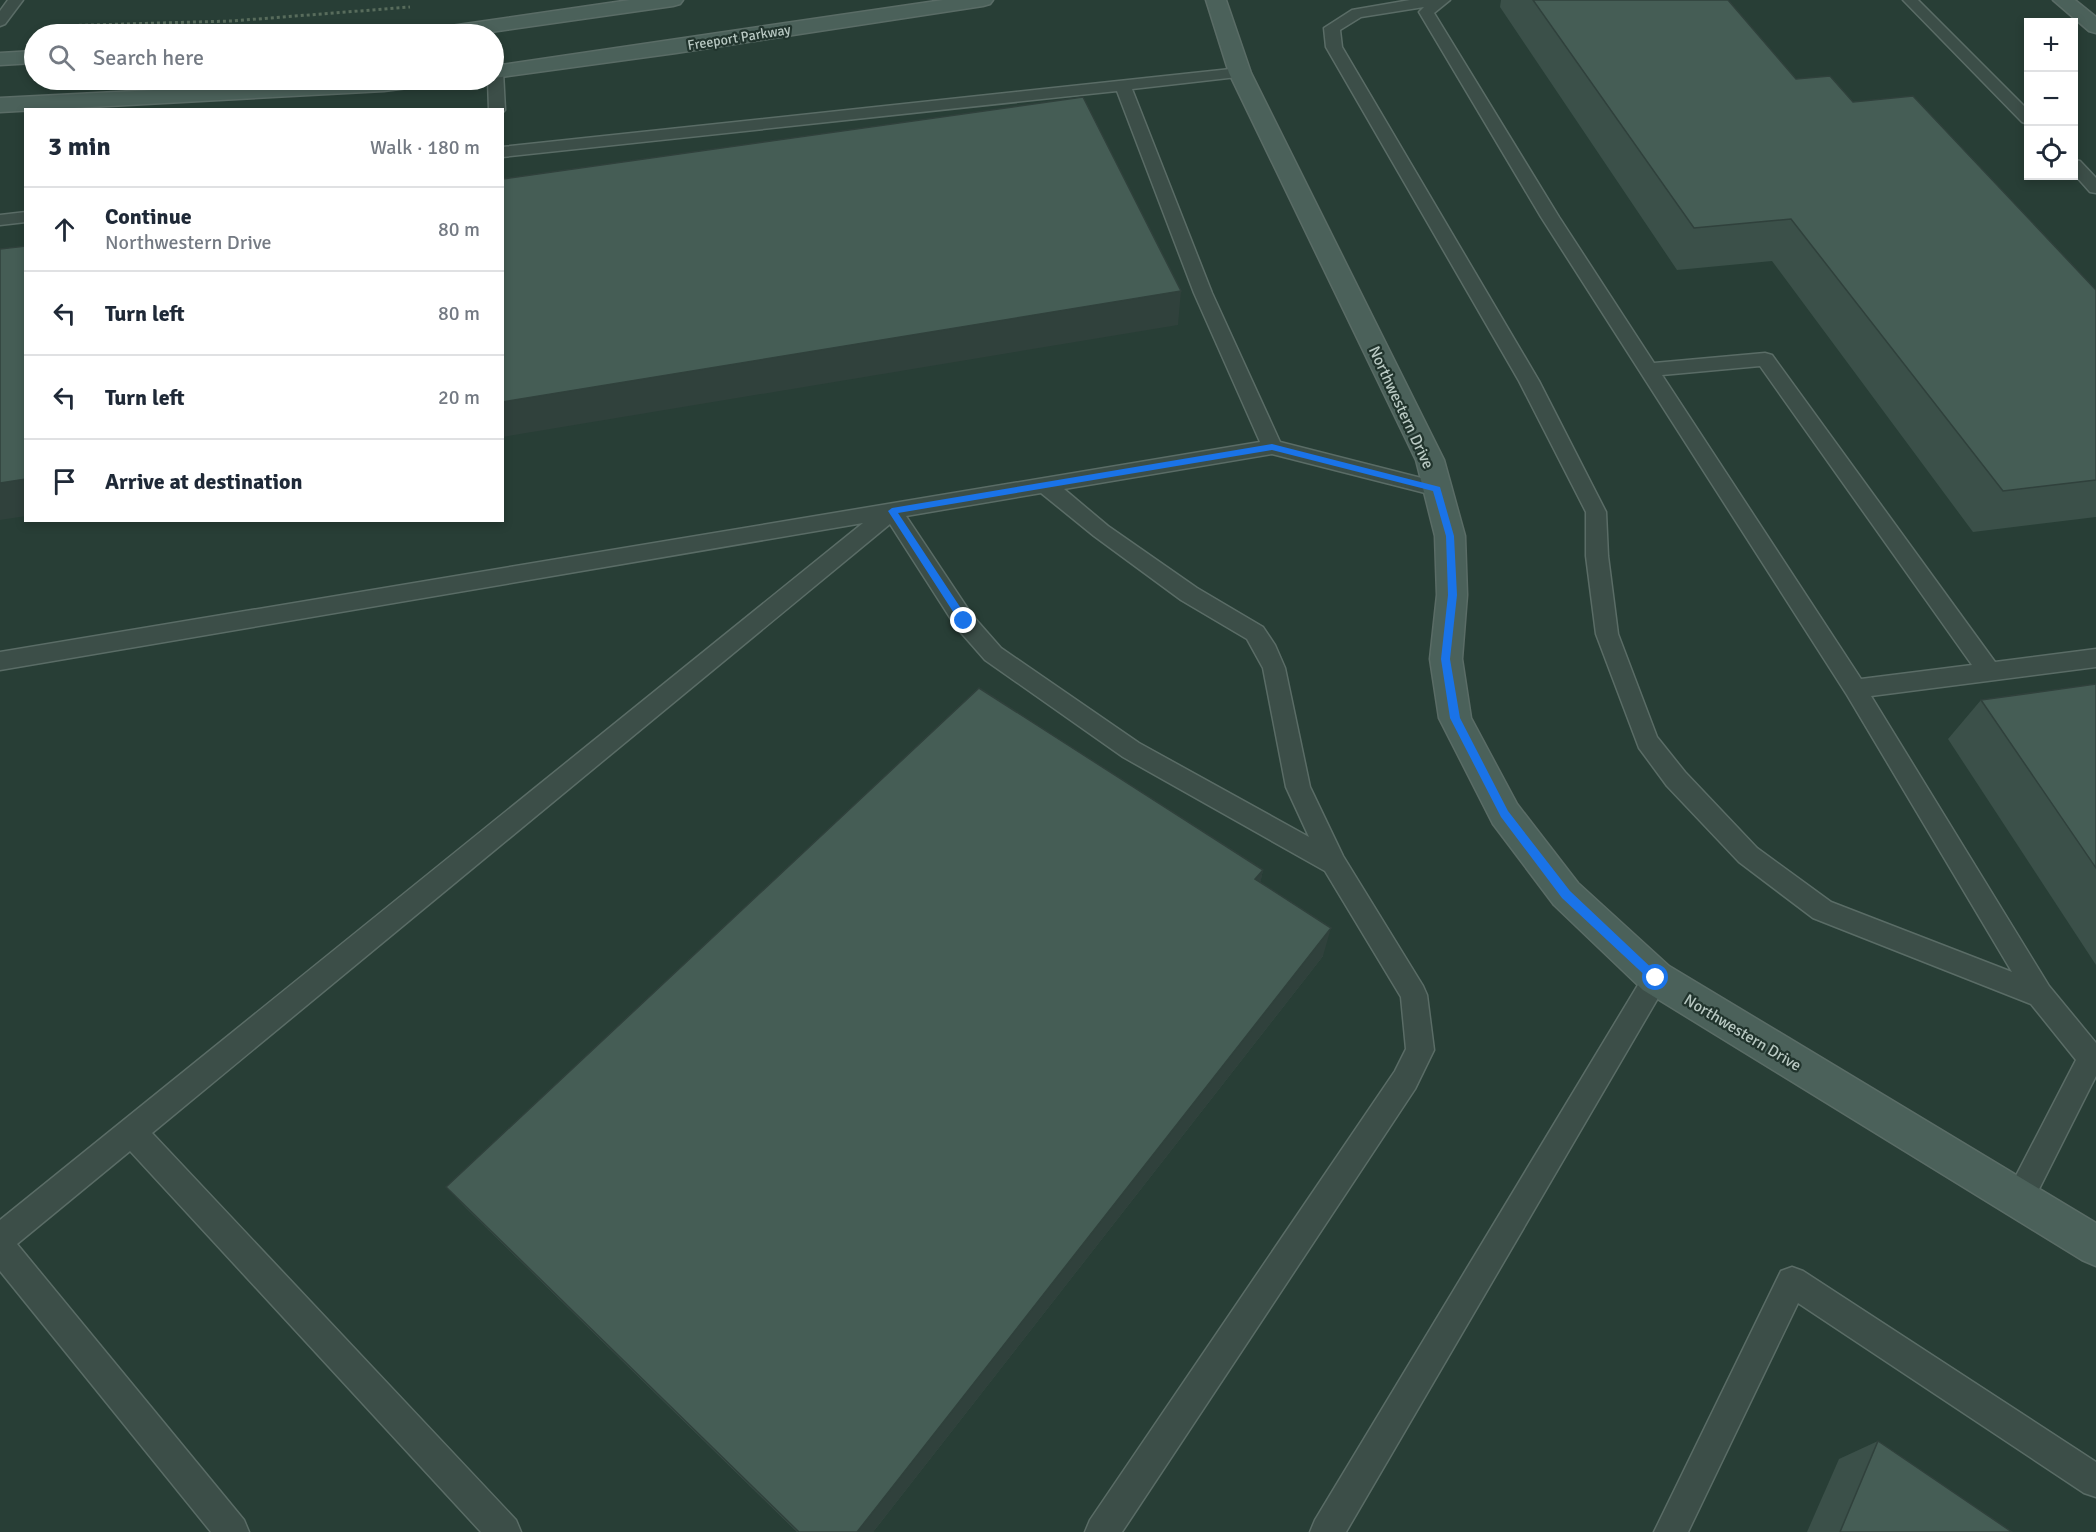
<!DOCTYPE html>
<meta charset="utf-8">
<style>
body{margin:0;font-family:Signika,sans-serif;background:#f6f6f7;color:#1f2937}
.controls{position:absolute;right:18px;top:18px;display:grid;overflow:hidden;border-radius:0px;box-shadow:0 3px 9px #0003}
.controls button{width:54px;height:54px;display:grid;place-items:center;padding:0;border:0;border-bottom:2px solid #e0e1e3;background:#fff;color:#1f2937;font:30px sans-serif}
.stop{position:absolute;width:18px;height:18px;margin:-14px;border:4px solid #1a73e8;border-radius:50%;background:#fff}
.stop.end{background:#1a73e8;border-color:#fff;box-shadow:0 2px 6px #0008}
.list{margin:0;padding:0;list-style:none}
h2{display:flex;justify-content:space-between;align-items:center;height:78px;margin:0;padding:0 24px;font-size:26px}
h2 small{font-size:20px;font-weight:400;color:#747a83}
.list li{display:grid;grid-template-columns:39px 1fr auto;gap:18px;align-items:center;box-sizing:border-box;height:84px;padding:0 24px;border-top:2px solid #e0e1e3}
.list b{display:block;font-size:22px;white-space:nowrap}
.list p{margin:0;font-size:20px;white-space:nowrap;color:#747a83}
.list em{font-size:20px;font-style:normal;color:#747a83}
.icon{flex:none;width:33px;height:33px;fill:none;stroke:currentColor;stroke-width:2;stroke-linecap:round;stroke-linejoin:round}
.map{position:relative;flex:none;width:2096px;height:1532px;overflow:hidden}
.search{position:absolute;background:#fff;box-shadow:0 3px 9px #0003;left:24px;top:24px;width:480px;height:66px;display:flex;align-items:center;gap:15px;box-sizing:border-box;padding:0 21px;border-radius:33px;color:#747a83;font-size:22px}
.panel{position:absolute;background:#fff;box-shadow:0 3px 9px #0003;left:24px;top:108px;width:480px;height:414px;border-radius:0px}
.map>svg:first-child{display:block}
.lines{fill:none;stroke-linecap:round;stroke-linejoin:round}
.lane-casing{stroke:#5a6c66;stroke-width:3}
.secondary-casing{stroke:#5a6c66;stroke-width:3}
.path{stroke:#586c5c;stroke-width:3;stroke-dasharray:3 3;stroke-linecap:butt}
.lane{fill:#3c4e48;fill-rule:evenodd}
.secondary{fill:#4b615a;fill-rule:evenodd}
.wall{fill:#3b5049}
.shaded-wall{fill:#30413c}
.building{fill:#455d55;stroke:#30413c;stroke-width:1.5}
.route{fill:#1a73e8}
.labels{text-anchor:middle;stroke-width:4.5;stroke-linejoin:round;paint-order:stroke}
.far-street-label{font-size:14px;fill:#b9c9c3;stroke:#21342d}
.street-label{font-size:16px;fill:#b9c9c3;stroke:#21342d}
</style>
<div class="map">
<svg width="2096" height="1532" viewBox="0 0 2096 1532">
<rect width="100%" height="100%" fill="#283e36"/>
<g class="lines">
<g class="lane-casing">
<g id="lane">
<path d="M8,0H23L5,24L0,26V11Z"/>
<path d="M1410,0H1450L1434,13L1559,217L1654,363L1765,353L1772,355L1995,662L2096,649V667L1871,696L2049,986L2096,1043V1076L2029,1209L2019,1213L2009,1209L2004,1199L2076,1060L2031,1004L1813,918L1739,862L1667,786L1639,748L1596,634L1586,556V512L1519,381L1326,47L1324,28L1352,10ZM1424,7L1419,12L1541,217L1847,695L2012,972L1831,902L1757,848L1685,772L1657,737L1618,634L1608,556L1606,512L1539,381L1342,47L1340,30L1361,17ZM1760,366L1972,665L1861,679L1662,375Z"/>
<path d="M1903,0H1918L2028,110V124L2022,122Z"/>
<path d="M495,66L503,71L505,110L502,113V110H489L488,80H494Z"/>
<path d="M1240,68L1248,73L1246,76L1132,89L1212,293L1280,442L1437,482L1444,484L1447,489L1444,494L1437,496L1272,454L1064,489L1108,526L1197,588L1263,627L1275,645L1285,668L1310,787L1343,856L1423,986L1427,995L1434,1050L1415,1089L1122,1532H1085L1090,1520L1395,1071L1406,1049L1401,997L1325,871L1123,757L985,660L956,627L890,524L152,1133L516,1520L521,1532H481L130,1151L17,1244L244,1520L249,1532H211L0,1271V1220L863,523L0,670V652L1260,442L1194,293L1117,91L502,157V147ZM1041,493L1094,536L1181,600L1247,639L1263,668L1286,787L1309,837L1139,743L1001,648L972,615L906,516Z"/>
<path d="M2074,160L2080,161L2096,178V193L2090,192L2074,174Z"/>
<path d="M26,212V222L0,225V215Z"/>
<path d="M1656,966L1665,970L1669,978L1665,986L1346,1532H1310L1315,1520L1647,970Z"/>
<path d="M1792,1267L1803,1271L2096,1462V1497L2084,1493L1798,1303L1688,1532H1654L1781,1271Z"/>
</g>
</g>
<g class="secondary-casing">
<g id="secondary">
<path d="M630,0H683L680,4L673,6L477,34H427L430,30L437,28Z"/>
<path d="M943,0H993L990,4L983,6L676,53L494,78V66Z"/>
<path d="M1206,0H1226L1251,73L1444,460L1465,536L1467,595L1462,659L1471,718L1517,804L1578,883L1669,966L2096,1223V1266L2082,1260L1643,990L1554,905L1493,824L1439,718L1430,659L1437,595L1435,536L1416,460L1229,73Z"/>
<path d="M2053,0H2075L2096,17V33L2089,31Z"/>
<path d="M34,51V63L0,65V53Z"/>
<path d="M347,80H435L432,85L384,91L0,112V98Z"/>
</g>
</g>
<path class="path" d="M55,26L232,21L410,7"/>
<use href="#lane" class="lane"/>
<use href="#secondary" class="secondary"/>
</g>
<g class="wall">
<path d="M1501,0H1728L1796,79L1853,102L2096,290V517L1973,532L1772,261L1677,270L1500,7Z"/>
<path d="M2096,684V965L1948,739L1981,700Z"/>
<path d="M1263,870L1260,883L1323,956L873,1532H797L467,1209L446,1187Z"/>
<path d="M1878,1441L2012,1532H1807L1839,1459Z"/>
</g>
<g class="shaded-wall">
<path d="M1181,291L1178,325L502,437V402Z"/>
<path d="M26,479V516L0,520V483Z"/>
<path d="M1263,870L1257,899L1255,879Z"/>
<path d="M1331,928L1323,956L873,1532H857Z"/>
</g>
<g class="building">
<path d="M1533,0H1728L1796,79L1830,76L1853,102L1913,96L2096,290V480L2003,491L1791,219L1694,228Z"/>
<path d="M1083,97L1181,291L502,402V179Z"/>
<path d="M26,246V479L0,483V249Z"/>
<path d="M2096,684V868L1981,700Z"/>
<path d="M979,688L1263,870L1255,879L1331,928L857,1532H799L446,1187Z"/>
<path d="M1878,1441L2012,1532H1840Z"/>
</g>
<path class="route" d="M1272,444L1440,487L1454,536L1457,595L1450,659L1460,718L1508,811L1570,891L1659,975V982H1652L1562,898L1501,817L1450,718L1441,659L1448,595L1446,536L1433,491L1272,450L898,513L968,619V624H961L888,511L892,508Z"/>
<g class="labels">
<g class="far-street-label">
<text transform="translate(739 37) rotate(-9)" y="5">Freeport Parkway</text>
</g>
<g class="street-label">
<text transform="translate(1402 407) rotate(65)" y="6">Northwestern Drive</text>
<text transform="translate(1743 1032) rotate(31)" y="6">Northwestern Drive</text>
</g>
</g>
</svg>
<div class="controls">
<button>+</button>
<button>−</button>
<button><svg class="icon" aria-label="locate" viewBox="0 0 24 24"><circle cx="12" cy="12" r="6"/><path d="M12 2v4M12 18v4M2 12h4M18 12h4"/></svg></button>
</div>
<div class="stop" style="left:1656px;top:978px"></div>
<div class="stop end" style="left:964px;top:621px"></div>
<div class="search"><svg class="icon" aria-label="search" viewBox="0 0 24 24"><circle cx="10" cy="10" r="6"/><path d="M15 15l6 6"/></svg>Search here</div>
<section class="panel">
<h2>3 min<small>Walk · 180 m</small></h2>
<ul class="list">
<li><svg class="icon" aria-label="ahead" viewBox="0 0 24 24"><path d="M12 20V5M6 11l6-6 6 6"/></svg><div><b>Continue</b><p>Northwestern Drive</p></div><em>80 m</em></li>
<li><svg class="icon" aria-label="left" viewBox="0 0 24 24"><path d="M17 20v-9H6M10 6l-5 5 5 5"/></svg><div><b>Turn left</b></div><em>80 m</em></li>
<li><svg class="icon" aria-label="left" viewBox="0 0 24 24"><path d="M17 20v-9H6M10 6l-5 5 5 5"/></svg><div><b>Turn left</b></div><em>20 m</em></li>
<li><svg class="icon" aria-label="arrive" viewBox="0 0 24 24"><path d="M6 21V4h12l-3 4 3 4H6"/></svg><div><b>Arrive at destination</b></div></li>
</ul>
</section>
</div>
